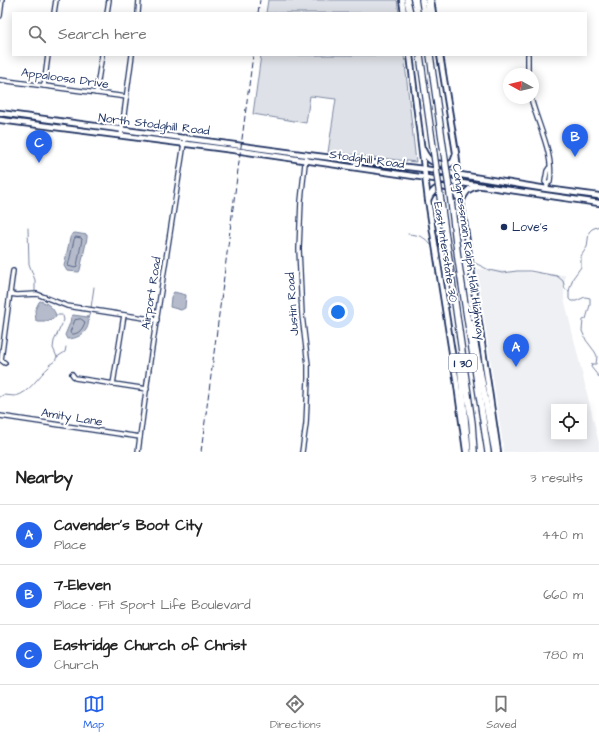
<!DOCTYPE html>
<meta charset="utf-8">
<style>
body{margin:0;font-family:"Architects Daughter",sans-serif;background:#f6f6f6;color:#222}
.controls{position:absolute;right:12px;bottom:12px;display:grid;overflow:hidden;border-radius:0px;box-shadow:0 2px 10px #0003}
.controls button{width:36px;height:36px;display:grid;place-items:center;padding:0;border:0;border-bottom:1px solid #e0e0e0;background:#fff;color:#222;font:20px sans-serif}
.compass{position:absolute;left:503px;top:68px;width:36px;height:36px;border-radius:50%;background:#fff;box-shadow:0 2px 10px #0003;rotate:278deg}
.you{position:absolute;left:338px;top:312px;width:14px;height:14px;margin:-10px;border:3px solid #fff;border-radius:50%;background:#1a73e8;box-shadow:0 0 0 6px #1a73e833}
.badge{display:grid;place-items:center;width:26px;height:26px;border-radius:50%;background:#2563eb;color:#fff;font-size:13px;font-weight:700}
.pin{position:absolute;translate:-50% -33px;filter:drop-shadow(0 1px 2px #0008)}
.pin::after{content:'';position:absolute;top:21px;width:14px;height:12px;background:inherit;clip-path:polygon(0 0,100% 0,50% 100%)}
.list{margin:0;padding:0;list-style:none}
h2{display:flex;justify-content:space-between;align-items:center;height:52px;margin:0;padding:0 16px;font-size:17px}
h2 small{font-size:13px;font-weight:400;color:#767676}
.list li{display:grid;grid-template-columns:26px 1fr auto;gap:12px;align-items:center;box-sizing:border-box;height:60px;padding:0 16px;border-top:1px solid #e0e0e0}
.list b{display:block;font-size:15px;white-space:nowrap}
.list p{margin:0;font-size:13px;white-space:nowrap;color:#767676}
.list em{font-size:13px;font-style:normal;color:#767676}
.icon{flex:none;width:22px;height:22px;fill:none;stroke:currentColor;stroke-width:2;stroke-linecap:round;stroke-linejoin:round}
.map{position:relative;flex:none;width:599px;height:452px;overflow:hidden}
.search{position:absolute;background:#fff;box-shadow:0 2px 10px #0003;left:12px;right:12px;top:12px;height:44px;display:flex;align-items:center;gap:10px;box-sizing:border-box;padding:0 14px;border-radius:0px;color:#767676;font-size:15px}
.sheet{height:232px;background:#fff}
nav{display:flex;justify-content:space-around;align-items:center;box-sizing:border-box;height:56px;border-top:1px solid #e0e0e0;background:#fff;font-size:11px;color:#767676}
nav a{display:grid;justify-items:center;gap:2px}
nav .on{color:#2563eb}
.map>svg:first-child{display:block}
.built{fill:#eff0f4;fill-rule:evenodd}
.green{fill:#dee1e7;stroke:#7c88a2}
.water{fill:#b5bbca;stroke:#77839f}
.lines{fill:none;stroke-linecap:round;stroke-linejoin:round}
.shore{stroke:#596789;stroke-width:1}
.stream{stroke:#77839f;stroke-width:1}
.minor-casing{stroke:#1b2f5e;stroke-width:6}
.major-casing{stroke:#1b2f5e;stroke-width:8}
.highway-casing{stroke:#1b2f5e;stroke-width:8}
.minor{stroke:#fff;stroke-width:3.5}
.major{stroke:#fff;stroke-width:4.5}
.highway{stroke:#fff;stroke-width:5.5}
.rail{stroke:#1b2f5e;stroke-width:1;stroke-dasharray:6 3;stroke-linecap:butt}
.highway-bridge-casing{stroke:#1b2f5e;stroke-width:8;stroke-linecap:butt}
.highway-bridge{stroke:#fff;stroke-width:5.5}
.poi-dot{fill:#1b2f5e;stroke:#fff;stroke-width:1.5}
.labels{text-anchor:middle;stroke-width:4;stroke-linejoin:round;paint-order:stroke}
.shield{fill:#fff;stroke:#5f6d8e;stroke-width:1}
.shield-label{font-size:11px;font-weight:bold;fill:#1b2f5e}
.street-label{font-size:12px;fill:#1b2f5e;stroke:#fff}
.poi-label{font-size:12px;fill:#1b2f5e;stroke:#fff;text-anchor:start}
</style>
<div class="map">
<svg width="599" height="452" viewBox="0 0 599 452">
<rect width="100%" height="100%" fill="#fff"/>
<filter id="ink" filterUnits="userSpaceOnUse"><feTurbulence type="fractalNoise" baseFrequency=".025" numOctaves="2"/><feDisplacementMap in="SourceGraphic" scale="8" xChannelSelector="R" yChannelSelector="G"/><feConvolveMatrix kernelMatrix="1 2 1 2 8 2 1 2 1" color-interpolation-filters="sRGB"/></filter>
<g filter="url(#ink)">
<path class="built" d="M477,269L565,275L564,298L599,443V452H504ZM554,407H584V437H554Z"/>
<g class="green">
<path d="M268,0H397L399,13H266Z"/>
<path d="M261,55H404L416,162L328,152L336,99L310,96L306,123L253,114Z"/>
</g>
<g class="water">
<path d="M75,233L87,235V238L80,270L79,272L67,271L64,266L70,238L72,234Z"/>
<path d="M174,292L186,295L185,308L181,310L170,307L171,297Z"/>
<path d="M40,301C47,302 56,310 56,317L47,321H36L35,310L39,302Z"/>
<path d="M73,315L88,317C91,331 79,339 67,339L65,335L70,323L71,317Z"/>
</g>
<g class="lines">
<g class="shore">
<path d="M76,237L81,238L82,239L77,266L75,268L68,266L69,262L74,240Z"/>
<path d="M81,319L85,322C83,328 79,335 71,334L70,332L75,320Z"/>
</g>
<g class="stream">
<path d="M599,226L592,229L589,232L587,247L581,256V267L573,278L569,291V299L571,301H576L585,297L590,298V305L586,319L583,320L582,331L586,340L595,352L597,356L596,364H592L591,367L599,377"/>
<path d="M28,228L29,264L35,280V291"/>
<path d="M408,234C419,235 424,236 431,245"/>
<path d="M475,263L489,270L502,273L517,271H530L557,276L563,281L565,289L569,291"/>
<path d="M91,308L94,287"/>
<path d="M56,315H62"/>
<path d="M88,318L90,313"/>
<path d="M57,357L65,352L66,347"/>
<path d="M49,365L55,361L57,357L53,348L54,341L64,320L63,316"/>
<path d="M0,397L3,395C7,395 11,396 15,396C29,394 39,375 49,367"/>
</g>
<g class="minor-casing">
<g id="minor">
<path d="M54,13L56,0"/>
<path d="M107,13L109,0"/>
<path d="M138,13L139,0"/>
<path d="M0,16L2,0"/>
<path d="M528,74V55"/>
<path d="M0,80L127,97"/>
<path d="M44,86L48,55"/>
<path d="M96,93L102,55"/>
<path d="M531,98C538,126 554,153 550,182L547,184V189"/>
<path d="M121,136L132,55"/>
<path d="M547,184L545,182L547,171L549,168"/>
<path d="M10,294L17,295L37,294L67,306L157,320"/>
<path d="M5,363L1,360L13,271"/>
<path d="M72,374L75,378L147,389"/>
<path d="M113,384L124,315"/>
<path d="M0,416L140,437"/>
<path d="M138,452L150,361L185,137"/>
<path d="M302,452L306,424L308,379V365L302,315L299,249L301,201L306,154"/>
</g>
</g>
<g class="major-casing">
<g id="major">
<path d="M402,0L404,13"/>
<path d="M431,0L433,13"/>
<path d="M410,55L428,200L456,378L466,451"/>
<path d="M440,55L456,153L461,201L498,452"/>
<path d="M0,113L308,155L424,169L547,189L599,196"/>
<path d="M0,120L241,151L599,203"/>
<path d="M423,150C429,163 434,163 448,165L453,162L456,154"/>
<path d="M428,200C436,181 450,185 460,200"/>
<path d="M462,200C466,191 469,188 478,186"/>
</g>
</g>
<g class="highway-casing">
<g id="highway">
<path d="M407,0L410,13"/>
<path d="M422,0L424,13"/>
<path d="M428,0L429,13"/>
<path d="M420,55L434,154"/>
<path d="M430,55L444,153"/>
<path d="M451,201L458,259L488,452"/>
<path d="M441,203L472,423L474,452"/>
<path d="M471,323L495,452"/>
<path d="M460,362L468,452"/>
</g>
</g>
<use href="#minor" class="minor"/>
<use href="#major" class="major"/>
<use href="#highway" class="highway"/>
<g class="rail">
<path d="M258,13L260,0"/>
<path d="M201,452L253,55"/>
</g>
<g class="highway-bridge-casing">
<g id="highway-bridge">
<path d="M444,153L451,201"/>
<path d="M434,154L441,203"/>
</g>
</g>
<use href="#highway-bridge" class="highway-bridge"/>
</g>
</g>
<circle class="poi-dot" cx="504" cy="227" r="4"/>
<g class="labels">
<rect class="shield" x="449" y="354" width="28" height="18" rx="3"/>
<g class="shield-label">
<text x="463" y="367">I 30</text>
</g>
<g class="street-label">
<text transform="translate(65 78) rotate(8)" y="4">Appaloosa Drive</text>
<text transform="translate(154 124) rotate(7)" y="4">North Stodghill Road</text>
<text transform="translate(367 159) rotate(8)" y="4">Stodghill Road</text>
<text transform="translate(446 252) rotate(81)" y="4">East Interstate 30</text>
<text transform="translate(469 252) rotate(82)" y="4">Congressman Ralph Hall Highway</text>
<text transform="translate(151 293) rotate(-81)" y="4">Airport Road</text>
<text transform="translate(292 304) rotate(-94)" y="4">Justin Road</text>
<text transform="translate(72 417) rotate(9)" y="4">Amity Lane</text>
</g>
<g class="poi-label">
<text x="512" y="231">Love's</text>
</g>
</g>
</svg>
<div class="controls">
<button><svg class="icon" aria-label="locate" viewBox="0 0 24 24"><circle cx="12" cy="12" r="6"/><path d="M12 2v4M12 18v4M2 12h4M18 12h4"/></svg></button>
</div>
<svg class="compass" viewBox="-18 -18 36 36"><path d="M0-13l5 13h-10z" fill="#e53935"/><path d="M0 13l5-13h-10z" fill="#767676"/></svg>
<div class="you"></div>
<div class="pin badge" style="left:516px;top:367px">A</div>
<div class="pin badge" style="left:575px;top:157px">B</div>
<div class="pin badge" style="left:39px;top:163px">C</div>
<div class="search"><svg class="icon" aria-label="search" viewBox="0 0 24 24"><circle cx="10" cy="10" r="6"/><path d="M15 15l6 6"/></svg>Search here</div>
</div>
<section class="sheet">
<h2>Nearby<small>3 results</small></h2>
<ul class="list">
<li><span class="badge">A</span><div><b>Cavender's Boot City</b><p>Place</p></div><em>440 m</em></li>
<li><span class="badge">B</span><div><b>7-Eleven</b><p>Place · Fit Sport Life Boulevard</p></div><em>660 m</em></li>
<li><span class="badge">C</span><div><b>Eastridge Church of Christ</b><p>Church</p></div><em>780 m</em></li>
</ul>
</section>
<nav>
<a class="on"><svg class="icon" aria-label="map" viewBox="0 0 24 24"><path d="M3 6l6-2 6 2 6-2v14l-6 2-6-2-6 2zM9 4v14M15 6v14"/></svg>Map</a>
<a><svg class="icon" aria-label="directions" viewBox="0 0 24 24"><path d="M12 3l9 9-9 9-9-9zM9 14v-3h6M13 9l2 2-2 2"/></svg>Directions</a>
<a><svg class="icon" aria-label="saved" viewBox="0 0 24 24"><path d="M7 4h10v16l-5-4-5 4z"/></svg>Saved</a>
</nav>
